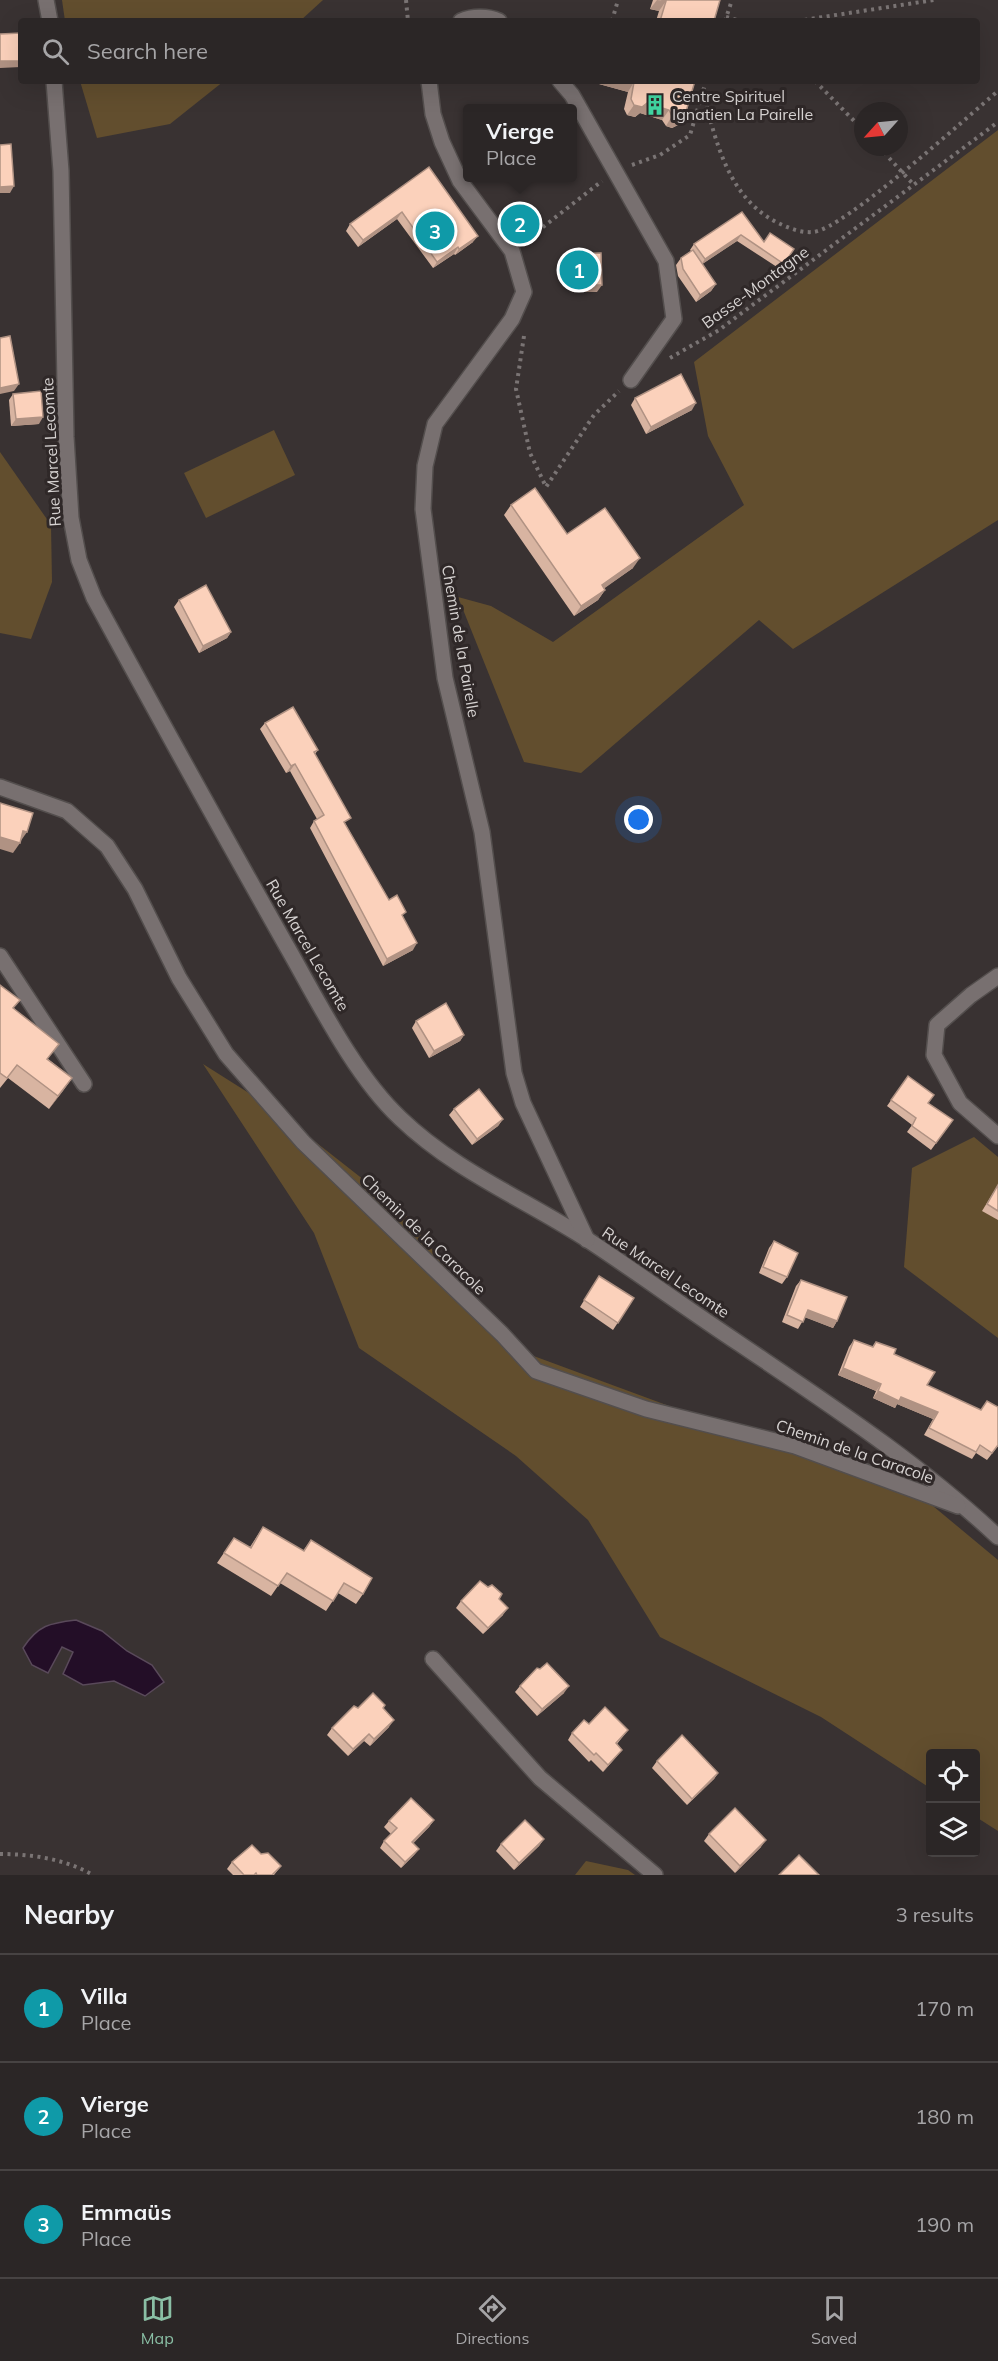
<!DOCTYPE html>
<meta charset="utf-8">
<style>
body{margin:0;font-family:Mulish,sans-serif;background:#332e2e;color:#f1f3f6}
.controls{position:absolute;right:18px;bottom:18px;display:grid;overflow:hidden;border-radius:6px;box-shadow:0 6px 24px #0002}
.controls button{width:54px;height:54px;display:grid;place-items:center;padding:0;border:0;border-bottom:2px solid #474343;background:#2b2626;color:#f1f3f6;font:30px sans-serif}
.compass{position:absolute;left:854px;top:102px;width:54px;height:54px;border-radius:50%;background:#2b2626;box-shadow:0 6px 24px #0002;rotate:243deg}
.you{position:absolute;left:639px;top:820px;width:21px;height:21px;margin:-15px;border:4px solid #fff;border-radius:50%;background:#1a73e8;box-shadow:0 0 0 9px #1a73e833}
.badge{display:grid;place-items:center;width:39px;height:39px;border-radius:50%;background:#8abfa5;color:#fff;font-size:20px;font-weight:700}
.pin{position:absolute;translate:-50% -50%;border:3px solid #fff;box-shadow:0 2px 6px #0006}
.popup{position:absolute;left:463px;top:104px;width:114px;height:78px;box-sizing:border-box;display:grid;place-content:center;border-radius:6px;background:#2b2626;filter:drop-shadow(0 2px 4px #0005);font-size:20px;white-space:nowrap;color:#a6a5a7}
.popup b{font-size:22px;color:#f1f3f6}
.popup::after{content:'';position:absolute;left:50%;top:100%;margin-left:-12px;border:12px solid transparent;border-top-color:#2b2626}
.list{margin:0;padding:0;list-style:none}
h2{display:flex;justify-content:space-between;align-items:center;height:78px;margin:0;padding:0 24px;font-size:26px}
h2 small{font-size:20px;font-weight:400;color:#a6a5a7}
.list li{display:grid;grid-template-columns:39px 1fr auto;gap:18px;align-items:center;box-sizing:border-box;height:108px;padding:0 24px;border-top:2px solid #474343}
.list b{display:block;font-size:22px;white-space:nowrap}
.list p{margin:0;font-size:20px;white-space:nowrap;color:#a6a5a7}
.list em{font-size:20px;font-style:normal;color:#a6a5a7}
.icon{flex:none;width:33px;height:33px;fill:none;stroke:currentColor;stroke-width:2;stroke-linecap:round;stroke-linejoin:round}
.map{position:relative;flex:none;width:998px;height:1875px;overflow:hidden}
.search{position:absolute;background:#2b2626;box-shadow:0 6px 24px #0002;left:18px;right:18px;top:18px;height:66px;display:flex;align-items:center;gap:15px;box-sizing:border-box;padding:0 21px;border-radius:6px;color:#a6a5a7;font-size:22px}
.sheet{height:402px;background:#2b2626}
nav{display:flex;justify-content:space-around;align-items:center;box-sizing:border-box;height:84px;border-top:2px solid #474343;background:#2b2626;font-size:16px;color:#a6a5a7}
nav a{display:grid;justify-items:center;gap:3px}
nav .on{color:#8abfa5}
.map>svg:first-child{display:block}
.green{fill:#624e2e}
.water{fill:#230e27;stroke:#59495a;stroke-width:1.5}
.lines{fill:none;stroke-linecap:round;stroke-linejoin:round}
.minor-casing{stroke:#534e4d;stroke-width:18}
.path{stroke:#7a7474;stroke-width:4;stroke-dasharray:3 4.5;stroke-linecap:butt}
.minor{stroke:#787070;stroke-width:15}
.wall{fill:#d8b4a1}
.shaded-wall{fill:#b09283}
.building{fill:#fbd1bb;stroke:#b09283;stroke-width:1.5}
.labels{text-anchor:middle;stroke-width:6;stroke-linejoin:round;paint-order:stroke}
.poi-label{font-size:16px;fill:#d6d2d1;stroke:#2f2828;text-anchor:start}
.street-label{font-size:16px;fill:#d6d2d1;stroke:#2f2828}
</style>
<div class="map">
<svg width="998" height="1875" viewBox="0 0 998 1875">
<rect width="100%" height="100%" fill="#393232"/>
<g class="green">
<path d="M62,0H323L300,21H65Z"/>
<path d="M80,81H224L170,124L97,138Z"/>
<path d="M998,130V520L793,649L759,620L581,773L524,762L458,597L491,606L553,642L744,505L708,436L694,362Z"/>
<path d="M274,430L295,475L206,518L184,473Z"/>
<path d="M0,452L51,525L52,582L31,639L0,633Z"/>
<path d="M203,1064L271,1107L401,1209L451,1274L531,1355L927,1501L998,1560V1831L976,1817V1754H930V1788L821,1717L660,1637L588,1520L516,1456L359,1348L314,1233Z"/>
<path d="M974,1137L998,1157V1338L904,1267L912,1168Z"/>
<path d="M586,1861L628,1870L635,1875H575Z"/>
</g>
<path class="water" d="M76,1620L102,1631L127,1651L152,1665L164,1682L145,1696L114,1681L83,1685L63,1674L73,1652L62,1647L48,1673L32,1665L23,1648C38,1625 50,1623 76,1620Z"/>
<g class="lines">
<g class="minor-casing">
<g id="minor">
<path d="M46,0L50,21"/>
<path d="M461,21C472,16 488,16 499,21"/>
<path d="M54,81L61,171L66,437L71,518L79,560L94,598C157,714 221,830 286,945C317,999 354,1075 400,1118C456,1172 527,1200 591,1242C641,1275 690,1311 740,1344C830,1405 919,1463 998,1537"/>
<path d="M429,81L433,114L442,142L460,181L512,251L524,292L512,319L435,424L425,466L423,509L445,678L482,832L514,1073L523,1103L587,1240"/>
<path d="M560,81L572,95L666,261L674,319L631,380"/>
<path d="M0,787L67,811L107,846L135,889L179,978L226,1054L303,1142L502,1334L536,1371L646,1409L795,1446L958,1506"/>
<path d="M0,956L84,1084"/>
<path d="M998,976L971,995L937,1025L934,1055L960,1103L998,1136"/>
<path d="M433,1659L540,1778L655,1875"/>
</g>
</g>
<g class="path">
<path d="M406,0L408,21"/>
<path d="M726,17L741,21"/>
<path d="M612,21L618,0"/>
<path d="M725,21L732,0"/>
<path d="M797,21L934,0"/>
<path d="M815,81L863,130"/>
<path d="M703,92C716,142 728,198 778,223C789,228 800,233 813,232C843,230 968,116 998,91"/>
<path d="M879,147L914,185"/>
<path d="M632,165L660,155L690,135L706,81"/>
<path d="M525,241L602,181"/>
<path d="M524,336L516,389L530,453L546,487L594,415L619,391"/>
<path d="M670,358L719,330L998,122"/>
<path d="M0,1854C32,1854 65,1859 93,1875"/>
</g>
<use href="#minor" class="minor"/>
</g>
<g class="wall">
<path d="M653,0H720L714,21H656L659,11L650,9Z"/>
<path d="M600,81H695L685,115L678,125L672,128L666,126L662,120L640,113L635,117L627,115L624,109L628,92L599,84Z"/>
<path d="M429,167L473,242L455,255L454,254L433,268L397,219L358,247L346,231L350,224Z"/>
<path d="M742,212L764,242L794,249L780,269L737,241L702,264L716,284L711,291L696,302L678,276L676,265L681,258L691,251L690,250L694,244Z"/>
<path d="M566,254L597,292H572L571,281H562V260Z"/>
<path d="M13,394L39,424L11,426L9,400Z"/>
<path d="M635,398L692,410L646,434L631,405Z"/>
<path d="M511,505L633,568L604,588L605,590L598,600L574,616L504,515Z"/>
<path d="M179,600L231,632L227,638L199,653L174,607Z"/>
<path d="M265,723L318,750L315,754L346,825L389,900L403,916L413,950L383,966L310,828L314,821L317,819L290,771L286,773L260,729Z"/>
<path d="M0,985L14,1008L48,1059L72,1078L49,1109L8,1078L0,1088Z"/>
<path d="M416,1021L464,1035L460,1041L429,1058L412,1028Z"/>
<path d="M908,1076L928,1103L953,1120L931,1150L907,1132L912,1125L887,1106Z"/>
<path d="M454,1109L503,1119L498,1126L472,1145L449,1115Z"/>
<path d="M998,1185V1220L982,1211Z"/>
<path d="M774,1241L787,1277L782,1284L759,1273L769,1248Z"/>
<path d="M599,1276L634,1298L613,1330L580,1307Z"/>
<path d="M801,1280L837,1321L833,1328L805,1317L798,1329L782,1322L796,1286Z"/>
<path d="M854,1340L872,1347L876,1342L894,1354L927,1385L981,1410L987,1401L998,1446L987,1460L976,1453L972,1459L924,1435L933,1419L897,1404L895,1408L873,1398L876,1391L838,1375L849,1347Z"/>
<path d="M263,1527L303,1551L311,1540L363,1594L356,1604L338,1593L326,1611L280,1583L271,1596L217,1563L234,1538L250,1547Z"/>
<path d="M488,1587L499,1599L503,1615L483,1634L456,1608L461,1601Z"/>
<path d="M520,1686L564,1693L537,1716L515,1692Z"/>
<path d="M358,1708L383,1709L389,1727L370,1746L364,1741L348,1756L327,1735L332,1728Z"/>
<path d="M589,1724L628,1730L617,1744V1756L603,1772L591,1760L589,1762L568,1740L572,1733Z"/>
<path d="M657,1761L718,1773L714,1779L687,1805L652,1768Z"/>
<path d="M434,1820L429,1827L413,1843L419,1849L414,1855L401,1868L380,1848L384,1841L391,1834L384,1827L389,1821Z"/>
<path d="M709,1834L761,1847L735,1873L704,1841Z"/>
<path d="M544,1839L539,1846L514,1870L496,1851L501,1844Z"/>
<path d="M261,1854L281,1866L274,1875H233L227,1869L232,1862Z"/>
</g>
<g class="shaded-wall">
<path d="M657,0L666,1L659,11L650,9Z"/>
<path d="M0,61H21V67L0,68Z"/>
<path d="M602,81H630L634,82L628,92L599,84Z"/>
<path d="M647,103L669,110L662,120L640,113L635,117L627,115L634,105Z"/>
<path d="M685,115L678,125L672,128L666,126L672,116Z"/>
<path d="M14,186L10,193H0V187Z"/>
<path d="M402,212L397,219L358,247L363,240Z"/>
<path d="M741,235L737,241L701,265L705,259Z"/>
<path d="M478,236L473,242L455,255L459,249Z"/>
<path d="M458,247L454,254L433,268L437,262Z"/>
<path d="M567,274H576L571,281H562Z"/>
<path d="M716,284L711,291L696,302L700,295Z"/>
<path d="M577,285H602L597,292H572Z"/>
<path d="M19,384L14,391L0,394V388Z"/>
<path d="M696,403L692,410L646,434L651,427Z"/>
<path d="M43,417L39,424L11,426L16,419Z"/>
<path d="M640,558L633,568L595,595L602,585Z"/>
<path d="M605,590L598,600L574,616L581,606Z"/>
<path d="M231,632L227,638L199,653L203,646Z"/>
<path d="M295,764L290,771L286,773L291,766Z"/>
<path d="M23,831L27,832L20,842Z"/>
<path d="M0,837L20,843L13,853L0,849Z"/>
<path d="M417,943L413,950L383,966L387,959Z"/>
<path d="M464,1035L460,1041L429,1058L434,1051Z"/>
<path d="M72,1078L63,1091L49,1109L58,1096Z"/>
<path d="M503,1119L498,1126L472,1145L477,1139Z"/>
<path d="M808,1310L837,1321L833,1328L804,1317Z"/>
<path d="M843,1368L881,1384L876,1391L838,1375Z"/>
<path d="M878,1391L901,1397L938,1412L933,1419L897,1404L895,1408L873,1398Z"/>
<path d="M508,1608L503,1615L483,1634L488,1628Z"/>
<path d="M569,1686L564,1693L537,1716L542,1709Z"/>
<path d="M394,1720L389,1727L370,1746L374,1739Z"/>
<path d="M369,1734L364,1741L348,1756L353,1749Z"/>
<path d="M622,1750L617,1756L603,1772L608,1765Z"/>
<path d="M718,1773L714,1779L687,1805L692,1799Z"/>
<path d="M434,1820L429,1827L408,1849L412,1842Z"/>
<path d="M544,1839L539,1846L514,1870L519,1863Z"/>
<path d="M766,1840L761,1847L735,1873L740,1866Z"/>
<path d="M419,1849L414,1855L401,1868L405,1862Z"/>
</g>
<g class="building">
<path d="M661,0H720L714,21H660L666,1Z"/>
<path d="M21,33V61H0V34Z"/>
<path d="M630,81H695L685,115L679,118L672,116L669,110L647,103L642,107L634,105L631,99L634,82Z"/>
<path d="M11,144L14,186L0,187V145Z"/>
<path d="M429,167L478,236L459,249L458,247L437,262L402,212L363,240L350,224Z"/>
<path d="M742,212L764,242L770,233L794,249L784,264L741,235L705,259L694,244Z"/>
<path d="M693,250L716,284L700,295L683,269L681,258Z"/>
<path d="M601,253L602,285H577L576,274H567L566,254Z"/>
<path d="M10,336L19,384L0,388V338Z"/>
<path d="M681,374L696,403L651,427L635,398Z"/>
<path d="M41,391L43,417L16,419L13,394Z"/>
<path d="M535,488L567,534L605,508L640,558L602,585L605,590L581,606L511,505Z"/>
<path d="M206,585L231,632L203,646L179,600Z"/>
<path d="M293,707L318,750L314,752L351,818L344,822L389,900L397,895L406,912L402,915L417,943L387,959L314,821L324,815L295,764L291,766L265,723Z"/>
<path d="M0,803L33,813L27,832L23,831L20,843L0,837Z"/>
<path d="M0,985L20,1000L13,1008L59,1044L47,1059L72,1078L58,1096L17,1065L7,1078L0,1073Z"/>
<path d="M446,1003L464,1035L434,1051L416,1021Z"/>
<path d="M908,1076L934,1095L928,1103L953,1120L936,1143L912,1126L916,1118L891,1100Z"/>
<path d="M479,1089L503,1119L477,1139L454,1109Z"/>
<path d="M998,1185V1211L987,1204Z"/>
<path d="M774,1241L798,1253L787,1277L763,1267Z"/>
<path d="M599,1276L634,1298L618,1323L584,1300Z"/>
<path d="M801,1280L847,1297L837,1321L808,1310L803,1322L787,1315Z"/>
<path d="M854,1340L873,1347L876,1342L896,1349L894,1354L935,1372L927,1385L981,1410L987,1401L998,1407V1445L992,1453L980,1445L976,1452L929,1428L938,1412L901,1397L899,1401L878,1391L881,1384L843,1368Z"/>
<path d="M263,1527L304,1551L311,1540L372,1578L363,1594L344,1583L333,1601L287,1573L278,1586L224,1553L234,1538L251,1548Z"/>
<path d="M480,1581L488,1587L492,1585L502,1594L499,1599L508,1608L488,1628L461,1601Z"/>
<path d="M547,1663L569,1686L542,1709L520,1686L537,1668L540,1669Z"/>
<path d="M373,1693L385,1705L383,1708L394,1720L374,1739L369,1734L353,1749L332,1728L354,1706L358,1708Z"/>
<path d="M605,1707L628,1730L616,1743L622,1750L608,1765L596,1753L594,1755L572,1733L584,1720L589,1724Z"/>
<path d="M682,1735L718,1773L692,1799L657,1761Z"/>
<path d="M411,1798L434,1820L412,1842L419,1849L405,1862L384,1841L397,1828L389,1821Z"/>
<path d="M735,1808L766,1840L740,1866L709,1834Z"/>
<path d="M525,1820L544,1839L519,1863L501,1844Z"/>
<path d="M252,1845L261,1854L268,1853L281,1866L272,1875H257L256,1873L254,1875H244L232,1862Z"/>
<path d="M799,1855L819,1875H779Z"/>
</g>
<defs>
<g id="building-bare" transform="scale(1.62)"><path d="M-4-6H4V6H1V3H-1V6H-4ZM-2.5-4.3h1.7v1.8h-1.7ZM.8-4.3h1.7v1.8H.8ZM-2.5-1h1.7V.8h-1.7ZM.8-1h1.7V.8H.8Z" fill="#41d4a1" stroke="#2f2828" stroke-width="2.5" paint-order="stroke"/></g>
</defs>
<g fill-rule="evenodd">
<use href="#building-bare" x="655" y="105"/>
</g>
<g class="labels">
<g class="poi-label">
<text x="672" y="102">Centre Spirituel<tspan x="672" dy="18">Ignatien La Pairelle</tspan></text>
</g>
<g class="street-label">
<text transform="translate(755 287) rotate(-36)" y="6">Basse-Montagne</text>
<text transform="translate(51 452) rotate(-93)" y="6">Rue Marcel Lecomte</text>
<text transform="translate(461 641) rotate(80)" y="6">Chemin de la Pairelle</text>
<text transform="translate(308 945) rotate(60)" y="6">Rue Marcel Lecomte</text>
<text transform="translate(424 1234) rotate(44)" y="6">Chemin de la Caracole</text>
<text transform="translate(666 1272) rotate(34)" y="6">Rue Marcel Lecomte</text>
<text transform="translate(855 1451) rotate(19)" y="6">Chemin de la Caracole</text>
</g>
</g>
</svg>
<div class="controls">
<button><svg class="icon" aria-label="locate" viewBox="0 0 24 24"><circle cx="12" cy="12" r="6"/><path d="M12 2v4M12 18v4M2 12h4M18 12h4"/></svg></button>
<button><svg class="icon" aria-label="layers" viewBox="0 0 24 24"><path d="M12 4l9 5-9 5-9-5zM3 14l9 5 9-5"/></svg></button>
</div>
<svg class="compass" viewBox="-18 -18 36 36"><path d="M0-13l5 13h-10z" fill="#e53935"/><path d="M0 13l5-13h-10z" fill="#a6a5a7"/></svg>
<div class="you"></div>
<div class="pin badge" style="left:579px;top:270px;background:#0f9aa8">1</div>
<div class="pin badge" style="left:520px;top:224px;background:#0f9aa8">2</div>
<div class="popup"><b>Vierge</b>Place</div>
<div class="pin badge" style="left:435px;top:231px;background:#0f9aa8">3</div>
<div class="search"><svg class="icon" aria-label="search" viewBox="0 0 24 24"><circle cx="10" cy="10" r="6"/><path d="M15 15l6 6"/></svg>Search here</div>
</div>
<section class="sheet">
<h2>Nearby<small>3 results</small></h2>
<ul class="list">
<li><span class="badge" style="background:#0f9aa8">1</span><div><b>Villa</b><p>Place</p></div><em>170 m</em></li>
<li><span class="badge" style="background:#0f9aa8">2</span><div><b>Vierge</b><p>Place</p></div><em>180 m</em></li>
<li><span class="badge" style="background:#0f9aa8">3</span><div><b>Emmaüs</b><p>Place</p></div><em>190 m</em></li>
</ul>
</section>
<nav>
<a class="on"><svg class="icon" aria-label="map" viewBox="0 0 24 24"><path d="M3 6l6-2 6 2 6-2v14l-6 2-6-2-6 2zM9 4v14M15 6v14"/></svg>Map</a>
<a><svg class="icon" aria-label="directions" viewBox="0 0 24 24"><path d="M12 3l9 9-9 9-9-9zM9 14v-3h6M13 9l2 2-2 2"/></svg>Directions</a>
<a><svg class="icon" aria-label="saved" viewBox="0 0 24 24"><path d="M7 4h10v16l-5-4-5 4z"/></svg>Saved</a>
</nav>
